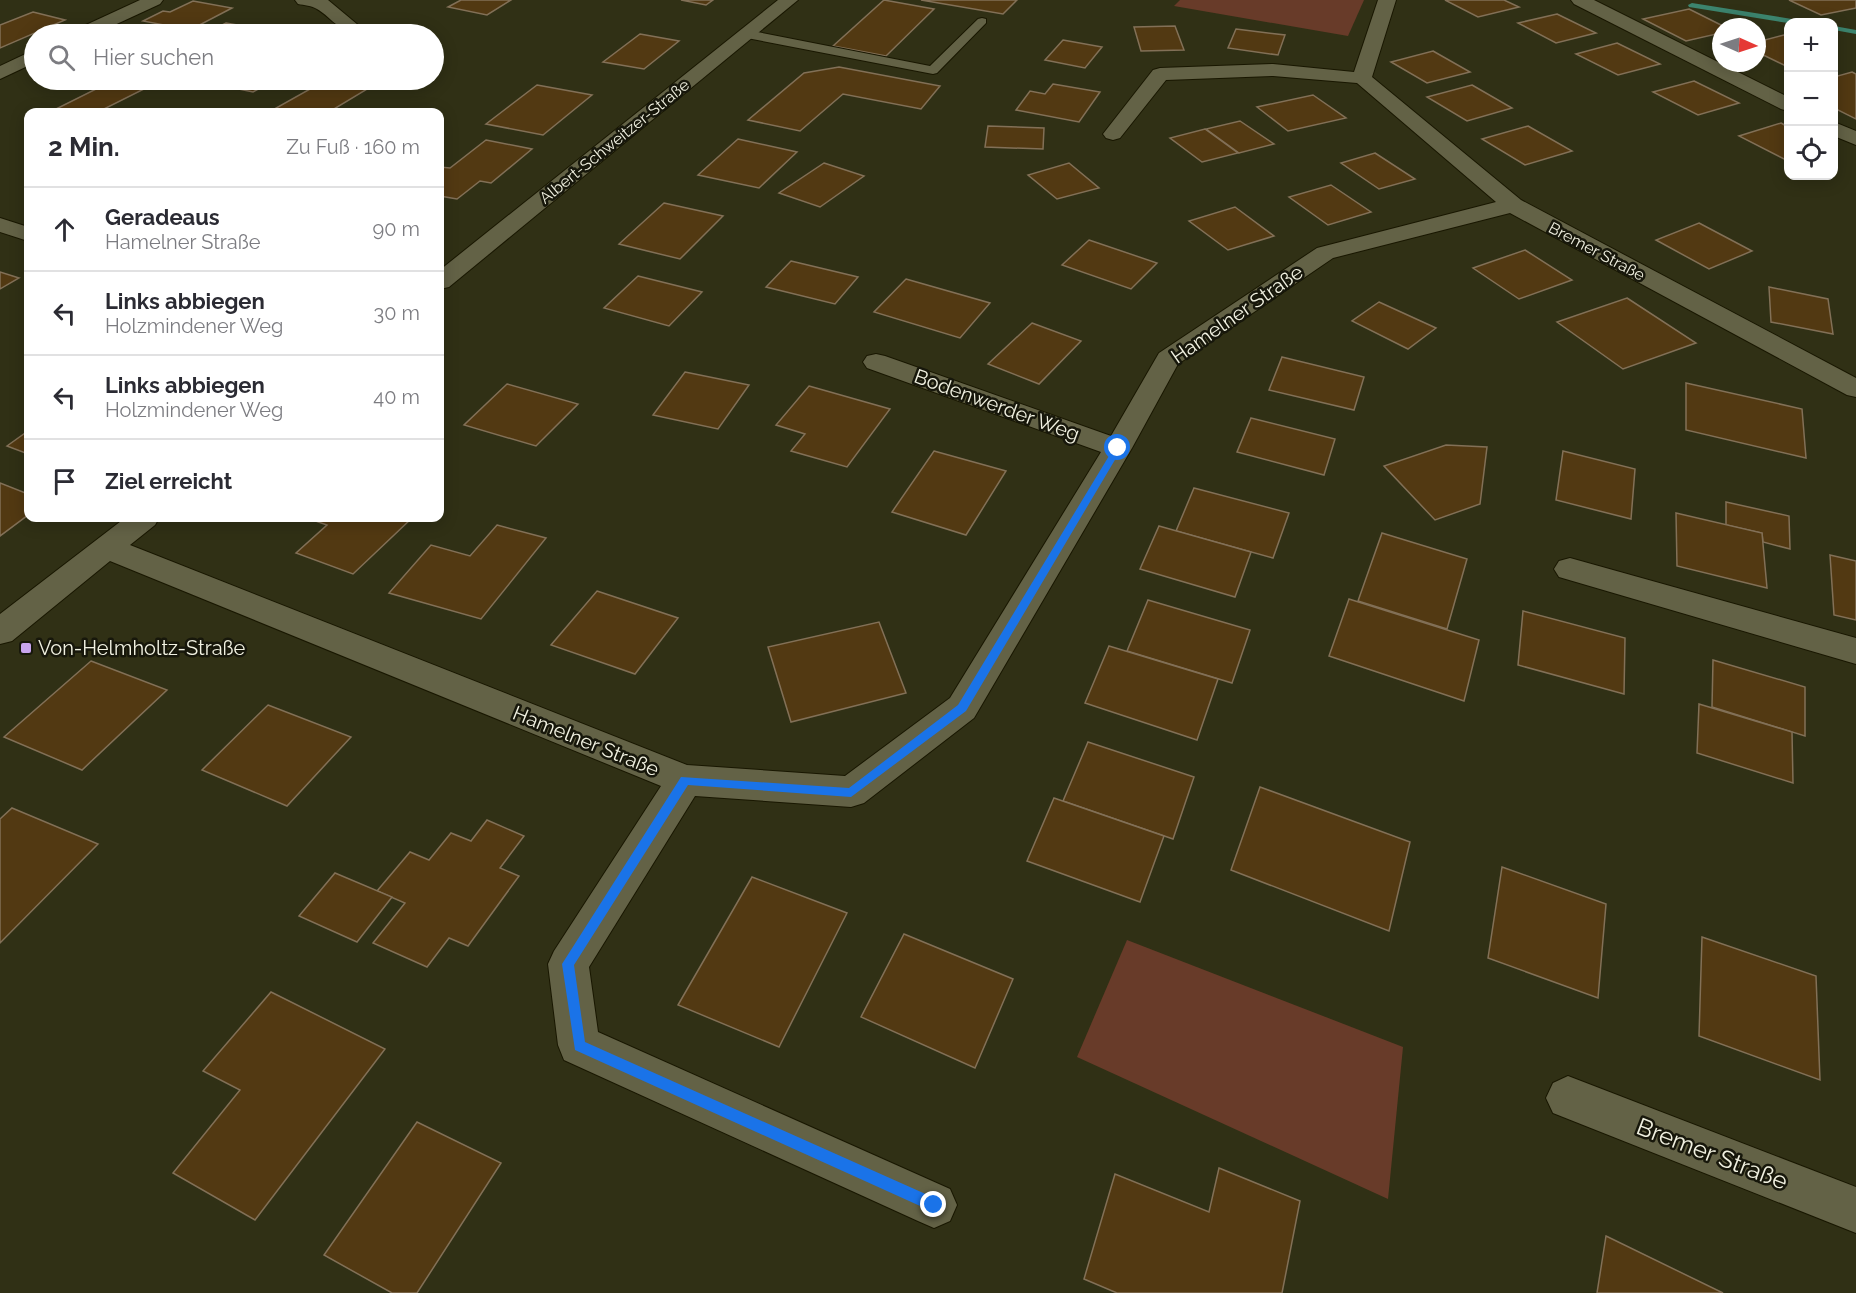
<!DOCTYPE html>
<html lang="de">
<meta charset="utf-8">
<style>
body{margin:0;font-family:Raleway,sans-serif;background:#f2f2f3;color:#2b2b33}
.controls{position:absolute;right:18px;top:18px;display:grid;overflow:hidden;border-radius:12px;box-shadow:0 3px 15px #0003}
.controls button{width:54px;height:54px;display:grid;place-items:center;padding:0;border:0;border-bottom:2px solid #e1e1e2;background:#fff;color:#2b2b33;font:30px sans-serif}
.compass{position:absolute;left:1712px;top:18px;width:54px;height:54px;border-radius:50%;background:#fff;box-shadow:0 3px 15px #0003;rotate:93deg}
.stop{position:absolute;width:18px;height:18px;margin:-14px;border:4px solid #1a73e8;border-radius:50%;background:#fff}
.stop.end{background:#1a73e8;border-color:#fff;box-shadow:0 2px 6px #0008}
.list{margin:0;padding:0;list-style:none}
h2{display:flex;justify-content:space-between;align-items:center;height:78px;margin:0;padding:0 24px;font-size:26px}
h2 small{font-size:20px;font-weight:400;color:#7c7c81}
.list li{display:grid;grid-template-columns:39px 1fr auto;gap:18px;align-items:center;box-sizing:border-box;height:84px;padding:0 24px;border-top:2px solid #e1e1e2}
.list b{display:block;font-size:22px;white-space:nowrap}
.list p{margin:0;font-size:20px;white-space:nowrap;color:#7c7c81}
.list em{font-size:20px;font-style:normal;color:#7c7c81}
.icon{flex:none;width:33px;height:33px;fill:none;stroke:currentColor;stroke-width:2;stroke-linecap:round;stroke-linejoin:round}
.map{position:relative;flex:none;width:1856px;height:1293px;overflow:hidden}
.search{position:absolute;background:#fff;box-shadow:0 3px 15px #0003;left:24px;top:24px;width:420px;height:66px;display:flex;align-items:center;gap:15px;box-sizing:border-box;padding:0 21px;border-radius:33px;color:#7c7c81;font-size:22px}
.panel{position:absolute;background:#fff;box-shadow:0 3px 15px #0003;left:24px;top:108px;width:420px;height:414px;border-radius:12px}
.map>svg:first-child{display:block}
.green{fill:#683b29}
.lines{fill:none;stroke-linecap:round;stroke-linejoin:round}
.stream{fill:#3c846e;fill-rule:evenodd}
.building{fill:#523912;stroke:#827057;stroke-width:1.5}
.lane-casing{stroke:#191700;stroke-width:2}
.street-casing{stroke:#191700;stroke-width:2}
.lane{fill:#636246;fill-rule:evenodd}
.street{fill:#636246;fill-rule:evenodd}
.route{fill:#1a73e8}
.poi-dot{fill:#c9a5ee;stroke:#17170b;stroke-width:2}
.labels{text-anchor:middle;stroke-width:5;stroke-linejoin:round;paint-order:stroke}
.far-street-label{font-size:16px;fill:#f1f1e1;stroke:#17170b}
.street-label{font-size:20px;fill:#f1f1e1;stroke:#17170b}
.poi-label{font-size:20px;fill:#f1f1e1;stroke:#17170b;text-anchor:start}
.near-street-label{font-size:24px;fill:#f1f1e1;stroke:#17170b}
</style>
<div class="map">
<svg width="1856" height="1293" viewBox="0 0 1856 1293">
<rect width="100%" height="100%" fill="#303015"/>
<g class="green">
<path d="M1180,0H1364L1348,36L1174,6Z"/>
<path d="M1127,940L1403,1047L1388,1199L1077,1057Z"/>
</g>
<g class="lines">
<g class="stream">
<path d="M1692,3L1798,20L1802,22L1788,23L1689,7L1688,5Z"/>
<path d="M1834,26L1856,30V34L1834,30Z"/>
</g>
</g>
<g class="building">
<path d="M461,0H511L487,15L448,7Z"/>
<path d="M681,0H713L706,5Z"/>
<path d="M884,0L934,9L886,56L833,46Z"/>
<path d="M921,0H1017L1003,14Z"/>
<path d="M1445,0H1504L1519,7L1478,17Z"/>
<path d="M1789,0H1856V8L1821,15Z"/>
<path d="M193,1L232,8L190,30L143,21L163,11L170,12Z"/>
<path d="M1689,9L1725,27H1721V33L1686,41L1643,19Z"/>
<path d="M33,12L65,20L0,48V25Z"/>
<path d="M1557,14L1596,33L1556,43L1518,23Z"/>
<path d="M226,23L266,30L259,34H204Z"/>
<path d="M1175,26L1184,50L1141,51L1134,27Z"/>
<path d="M1236,29L1285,35L1278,55L1228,48Z"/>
<path d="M640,34L679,41L644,69L603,62Z"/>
<path d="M1788,34V67L1757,52V42Z"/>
<path d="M1063,40L1102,47L1085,68L1045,60Z"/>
<path d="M1617,43L1660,64L1618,75L1576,54Z"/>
<path d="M1433,51L1470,72L1427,83L1391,62Z"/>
<path d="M839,67L940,86L921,109L843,94L800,131L748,120L804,73Z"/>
<path d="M1852,72L1856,74V119L1834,108V77Z"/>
<path d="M229,80H275L253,92L219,85Z"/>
<path d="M326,80L369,88L329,112H269Z"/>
<path d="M112,81L144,89L98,112H64L54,110Z"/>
<path d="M1694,81L1739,103L1698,115L1653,92Z"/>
<path d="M1053,84L1100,92L1079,122L1016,110L1030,91L1045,94Z"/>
<path d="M537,85L592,95L543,135L486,124Z"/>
<path d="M1472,85L1512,108L1467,121L1427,97Z"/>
<path d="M1313,95L1346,118L1288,131L1257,107Z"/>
<path d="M1240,121L1274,144L1239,153L1206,129Z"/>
<path d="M1781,123L1788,127V161L1739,136Z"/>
<path d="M988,126L1044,128L1043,149L985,147Z"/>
<path d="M1528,126L1572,151L1525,165L1482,139Z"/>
<path d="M1205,129L1238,153L1202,162L1170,138Z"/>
<path d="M738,139L797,152L759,188L698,175Z"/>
<path d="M486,140L532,149L491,183L480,181L457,199L440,196V167L450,168Z"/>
<path d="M1375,153L1415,179L1379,189L1341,163Z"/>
<path d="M824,163L864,176L820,207L779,193Z"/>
<path d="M1069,163L1099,188L1057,199L1028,175Z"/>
<path d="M1331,185L1371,212L1328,225L1289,197Z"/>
<path d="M664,203L723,216L680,259L619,244Z"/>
<path d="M1235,207L1274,236L1228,250L1189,221Z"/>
<path d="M1699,223L1752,251L1709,269L1656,240Z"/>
<path d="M1089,240L1157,263L1131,289L1062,265Z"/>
<path d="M1525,250L1572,280L1519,299L1473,268Z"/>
<path d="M791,261L858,277L835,304L766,287Z"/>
<path d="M0,272L19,278L0,289Z"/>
<path d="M638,276L702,292L669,326L604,308Z"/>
<path d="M906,279L990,303L960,338L874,312Z"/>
<path d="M1769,287L1828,299L1833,334L1771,322Z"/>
<path d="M1627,298L1696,343L1623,369L1557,322Z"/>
<path d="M1379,302L1436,328L1408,349L1352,321Z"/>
<path d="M1032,323L1081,341L1039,384L988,364Z"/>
<path d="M1282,357L1364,377L1354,410L1269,390Z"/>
<path d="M685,372L749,385L718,429L653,415Z"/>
<path d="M1686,383L1802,409L1806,458L1686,430Z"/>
<path d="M507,384L578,404L536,446L464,425Z"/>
<path d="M809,386L890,409L847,467L791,451L805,434L776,425Z"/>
<path d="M1251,418L1335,439L1324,475L1237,452Z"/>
<path d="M28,431V454L7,446Z"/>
<path d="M1446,445L1487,447L1480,504L1435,520L1384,466Z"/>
<path d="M934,451L1006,471L966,535L892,512Z"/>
<path d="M1563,451L1635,469L1631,519L1556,500Z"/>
<path d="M0,483L28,494V515L0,536Z"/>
<path d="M1194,488L1289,513L1273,558L1176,531Z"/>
<path d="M1726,502L1789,516L1790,549L1763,542L1762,533L1726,525Z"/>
<path d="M1676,513L1762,533L1767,588L1677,566Z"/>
<path d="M307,518H412L353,574L296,553L327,525Z"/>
<path d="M497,525L546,538L481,619L389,593L431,545L470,556Z"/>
<path d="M1159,526L1251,552L1235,597L1140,569Z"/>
<path d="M1382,533L1467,559L1447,629L1358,601Z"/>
<path d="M1830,555L1856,561V620L1834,615Z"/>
<path d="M597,591L678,618L635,674L551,645Z"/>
<path d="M1349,599L1479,640L1464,701L1329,656Z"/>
<path d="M1148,600L1250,630L1232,683L1127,651Z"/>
<path d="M1523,611L1625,638L1624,694L1518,665Z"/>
<path d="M879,622L906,693L791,722L768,647Z"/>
<path d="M1109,646L1218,679L1197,740L1085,703Z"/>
<path d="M1713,660L1805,687V736L1712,707Z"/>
<path d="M91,661L167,690L82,770L4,737Z"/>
<path d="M1699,704L1792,732L1793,783L1697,753Z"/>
<path d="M268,705L351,737L287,806L202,770Z"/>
<path d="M1088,742L1194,777L1173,839L1063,801Z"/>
<path d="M1260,787L1410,842L1389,931L1231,870Z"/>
<path d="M1054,798L1164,836L1140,902L1027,861Z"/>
<path d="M12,808L98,844L0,943V819Z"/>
<path d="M487,820L524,836L500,868L519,876L468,946L449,938L427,967L373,943L405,903L377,891L410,852L429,860L451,833L471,841Z"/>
<path d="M1502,867L1606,904L1598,998L1488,958Z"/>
<path d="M335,873L392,897L357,942L299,916Z"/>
<path d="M752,877L847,913L779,1047L678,1005Z"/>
<path d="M904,934L1013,979L975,1068L861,1017Z"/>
<path d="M1702,937L1816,976L1820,1080L1699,1036Z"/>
<path d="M271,992L385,1049L255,1220L173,1173L240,1090L203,1071Z"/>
<path d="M417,1122L501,1163L417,1293H392L324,1255Z"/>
<path d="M1219,1168L1300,1201L1282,1293H1117L1084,1279L1115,1174L1209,1212Z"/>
<path d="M1606,1236L1723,1293H1597Z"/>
</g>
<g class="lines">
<g class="lane-casing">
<path id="lane" d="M982,18L986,19V23L937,73L933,74L747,38L741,34L747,30L930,66L978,19Z"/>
</g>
<g class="street-casing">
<g id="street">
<path d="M140,0H163L160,4L95,34H72L75,30Z"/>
<path d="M295,0H328L358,25L355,29C339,33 330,16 317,9C312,6 304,5 298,4Z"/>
<path d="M778,0H798L449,287L440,289V270Z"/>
<path d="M1378,0H1396L1372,77L1521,200L1856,378V397L1847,395L1510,213L1333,258L1178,364L1132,448L974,718L864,803L851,807L695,796L589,967L598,1032L950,1189L957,1205L950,1221L934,1228L918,1221L564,1060L558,1045L548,964L554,951L661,786L110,561L12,641L0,644V614L125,518H159L155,525L130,545L687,765L845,776L950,698L1101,452L867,368L863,362L867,356L876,354L885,356L1111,436L1159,353L1317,248L1496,202L1357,83L1273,76L1166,80L1120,138L1113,140L1106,138L1103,134L1153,70L1160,68L1273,64L1354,72Z"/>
<path d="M1571,0H1594L1788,97V111L1781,109L1574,4Z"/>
<path d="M34,50V63L0,79V66Z"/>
<path d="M1834,122L1856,131V145L1834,136Z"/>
<path d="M0,218L28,227V241L0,232Z"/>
<path d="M1570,558L1856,638V664L1559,577L1554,569L1559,561Z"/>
<path d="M1568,1076L1856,1187V1233L1553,1113L1546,1098L1553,1083Z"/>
</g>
</g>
<use href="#lane" class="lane"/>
<use href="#street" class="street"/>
</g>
<path class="route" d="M1115,446L1122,448L966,711L851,797L688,785L574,965L585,1042L939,1200L941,1205L939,1210L934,1212L929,1210L575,1050L562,964L681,777L849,788L958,705Z"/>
<rect class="poi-dot" x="20" y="642" width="12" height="12" rx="3"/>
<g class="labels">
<g class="far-street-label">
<text transform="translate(614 141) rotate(-39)" y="6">Albert-Schweitzer-Straße</text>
<text transform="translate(1597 251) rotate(28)" y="6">Bremer Straße</text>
</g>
<g class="street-label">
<text transform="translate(1237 314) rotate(-35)" y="7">Hamelner Straße</text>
<text transform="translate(997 405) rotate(20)" y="7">Bodenwerder Weg</text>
<text transform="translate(586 741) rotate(22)" y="7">Hamelner Straße</text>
</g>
<g class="poi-label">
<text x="38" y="655">Von-Helmholtz-Straße</text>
</g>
<g class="near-street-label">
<text transform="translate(1712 1154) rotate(21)" y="8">Bremer Straße</text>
</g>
</g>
</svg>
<div class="controls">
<button>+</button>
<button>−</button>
<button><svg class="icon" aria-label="locate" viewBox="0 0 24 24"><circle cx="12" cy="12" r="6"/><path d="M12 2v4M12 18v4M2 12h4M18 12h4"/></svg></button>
</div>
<svg class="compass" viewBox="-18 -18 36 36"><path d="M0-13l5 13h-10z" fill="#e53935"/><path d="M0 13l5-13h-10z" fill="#7c7c81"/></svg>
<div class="stop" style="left:1118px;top:448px"></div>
<div class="stop end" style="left:934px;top:1205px"></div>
<div class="search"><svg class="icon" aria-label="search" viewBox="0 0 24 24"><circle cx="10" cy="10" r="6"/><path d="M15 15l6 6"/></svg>Hier suchen</div>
<section class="panel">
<h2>2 Min.<small>Zu Fuß · 160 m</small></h2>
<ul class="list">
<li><svg class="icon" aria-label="ahead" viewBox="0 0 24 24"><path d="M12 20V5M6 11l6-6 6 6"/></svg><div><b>Geradeaus</b><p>Hamelner Straße</p></div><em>90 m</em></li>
<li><svg class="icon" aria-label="left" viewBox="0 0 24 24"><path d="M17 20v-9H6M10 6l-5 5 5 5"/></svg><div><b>Links abbiegen</b><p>Holzmindener Weg</p></div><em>30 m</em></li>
<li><svg class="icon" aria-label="left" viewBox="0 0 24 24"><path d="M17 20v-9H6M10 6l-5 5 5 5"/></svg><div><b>Links abbiegen</b><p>Holzmindener Weg</p></div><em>40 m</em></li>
<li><svg class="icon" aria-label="arrive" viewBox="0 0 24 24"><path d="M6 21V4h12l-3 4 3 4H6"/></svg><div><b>Ziel erreicht</b></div></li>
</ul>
</section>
</div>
